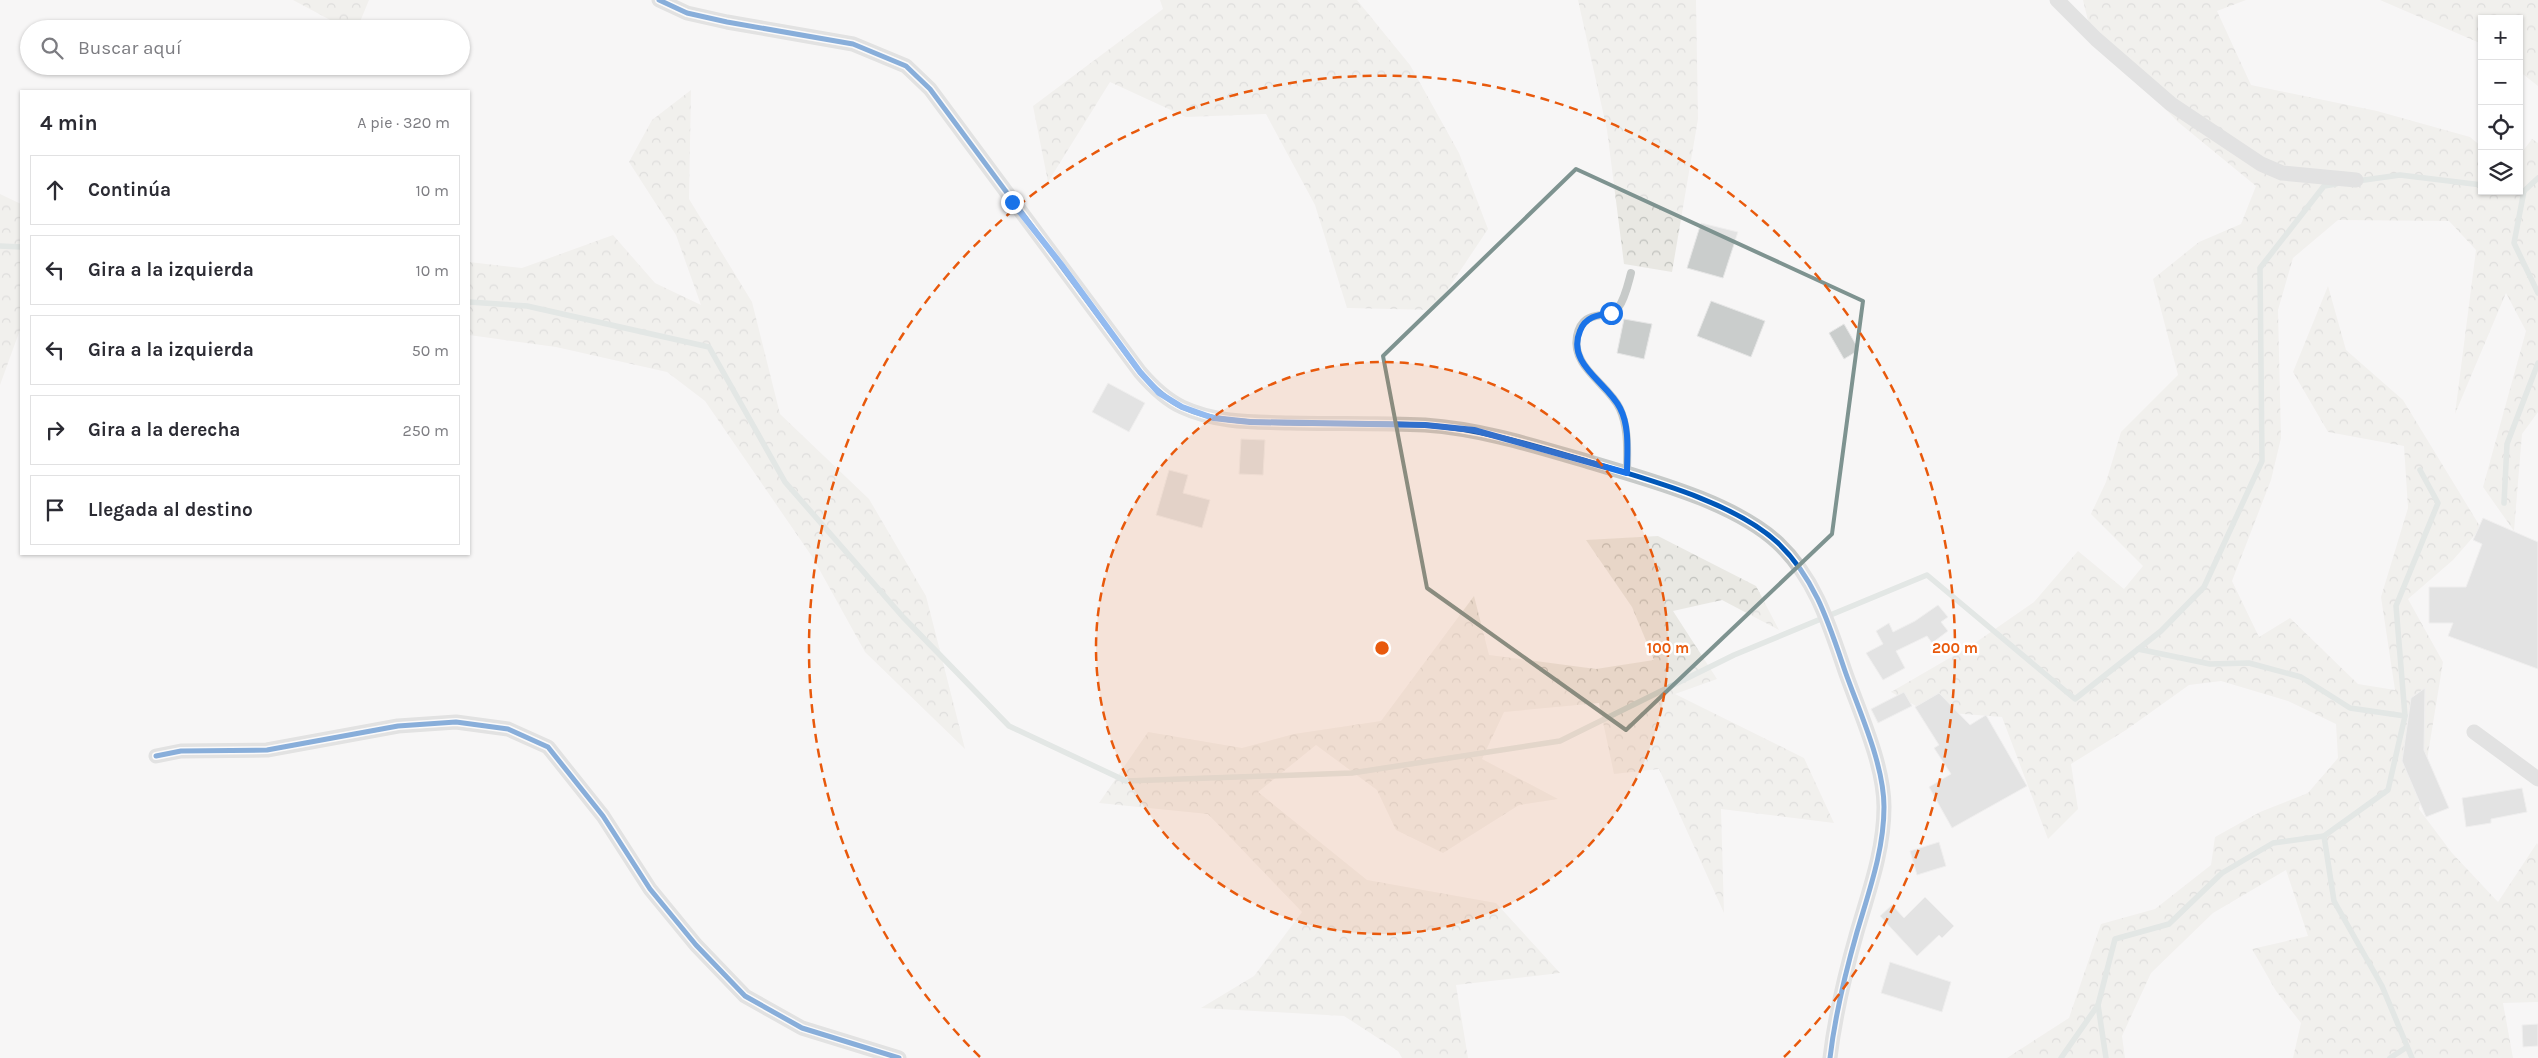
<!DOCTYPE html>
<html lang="es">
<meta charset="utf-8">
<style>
body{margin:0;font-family:Karla,sans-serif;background:#f2f2f3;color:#2b2b33}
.controls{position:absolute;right:15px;top:15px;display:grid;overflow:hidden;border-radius:0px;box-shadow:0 1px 4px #0004}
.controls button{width:45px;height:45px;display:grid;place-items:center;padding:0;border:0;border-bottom:1px solid #e1e1e2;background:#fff;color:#2b2b33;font:25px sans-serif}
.stop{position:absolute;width:15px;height:15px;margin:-11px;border:4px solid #1a73e8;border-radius:50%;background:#fff}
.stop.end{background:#1a73e8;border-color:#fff;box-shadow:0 1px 5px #0008}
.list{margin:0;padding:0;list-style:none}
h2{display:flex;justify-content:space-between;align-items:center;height:65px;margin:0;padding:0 20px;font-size:21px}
h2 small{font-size:16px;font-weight:400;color:#7c7c81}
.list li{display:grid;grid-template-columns:32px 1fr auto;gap:15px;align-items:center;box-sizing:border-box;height:70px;margin:0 10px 10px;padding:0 10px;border:1px solid #e1e1e2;border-radius:0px}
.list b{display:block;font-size:19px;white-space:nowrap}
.list em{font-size:16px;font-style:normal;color:#7c7c81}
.icon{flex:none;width:28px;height:28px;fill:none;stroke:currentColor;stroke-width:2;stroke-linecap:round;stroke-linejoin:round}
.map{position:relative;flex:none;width:2538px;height:1058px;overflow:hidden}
.search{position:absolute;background:#fff;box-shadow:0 1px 4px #0004;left:20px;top:20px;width:450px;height:55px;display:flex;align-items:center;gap:12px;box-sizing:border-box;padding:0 18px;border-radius:28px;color:#7c7c81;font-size:19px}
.panel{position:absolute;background:#fff;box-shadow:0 1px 4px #0004;left:20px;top:90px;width:450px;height:465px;border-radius:0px}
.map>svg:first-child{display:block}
.forest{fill:url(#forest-crowns)}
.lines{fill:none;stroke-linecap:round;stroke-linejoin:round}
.stream{stroke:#c9d4d0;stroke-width:5.5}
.building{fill:#cacdcc;stroke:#e6e6e6}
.lane{stroke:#c7cac9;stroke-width:8}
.street{stroke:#c7cac9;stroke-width:15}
.cycleway-casing{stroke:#fff;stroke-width:8}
.cycleway{stroke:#0057b8;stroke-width:5}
.route{stroke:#1a73e8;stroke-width:6}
.marked{fill:none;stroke:#7e9390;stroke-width:4;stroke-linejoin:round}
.ring{fill:none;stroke:#e8590c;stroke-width:2.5;stroke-dasharray:9 6}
.centre{fill:#e8590c;stroke:#fff;stroke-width:2.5}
.ring-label{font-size:15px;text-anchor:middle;font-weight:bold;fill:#e8590c;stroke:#fff;stroke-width:5;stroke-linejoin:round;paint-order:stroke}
</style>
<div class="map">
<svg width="2538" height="1058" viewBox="0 0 2538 1058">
<defs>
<pattern id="forest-crowns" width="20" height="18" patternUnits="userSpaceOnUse" patternTransform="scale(1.25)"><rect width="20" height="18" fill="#e9e8e3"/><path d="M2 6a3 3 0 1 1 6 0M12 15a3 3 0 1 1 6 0" fill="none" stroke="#c0c1bd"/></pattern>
</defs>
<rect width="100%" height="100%" fill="#f7f6f6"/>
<g class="forest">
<path d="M293,0H369L357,29H347Z"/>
<path d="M1160,0H1357L1410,65L1459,153L1488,229L1434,310L1347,308L1315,205L1266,114L1186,117L1110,82L1048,182L1033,106L1163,9Z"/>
<path d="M1578,0H1696L1698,119L1672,272L1624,264L1607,130Z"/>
<path d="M2083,0H2246L2217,11L2251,85L2377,111L2470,137L2482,147V191H2519V156L2532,139L2538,143V412L2522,434L2514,531L2483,487L2526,331L2506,293L2455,414L2476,250L2449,221L2338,220L2293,258L2278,310L2281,438L2271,480L2232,581L2259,637L2290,618L2358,684L2395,690L2381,597L2408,508L2404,446L2328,432L2293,372L2328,286L2346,350L2403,400L2481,528L2453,560L2408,599L2443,662L2419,809L2452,853L2498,902L2537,843L2538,845V1002L2503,1003L2513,1058H2293L2301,1023L2276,991L2252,949L2308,936L2286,870L2213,913L2151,973L2122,1036L2125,1058H2007L2069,1018L2101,924L2155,909L2211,865L2215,837L2260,812L2308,793L2338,758L2336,724L2288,701L2221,681L2189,685L2126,730L2071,764L2078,809L2048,839L2002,717L1925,711L1891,692L1972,645L2034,602L2078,551L2124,589L2143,566L2091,514L2106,482L2121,432L2178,375L2153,279L2199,242L2241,224L2256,186L2178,122L2091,33Z"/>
<path d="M2380,0H2538V86L2519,71V19H2482V44Z"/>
<path d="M691,90L689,199L752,302L780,414L869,499L926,596L965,749L865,652L813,558L705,401L667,372L556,347L469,335V262L522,268L613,235L655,283L701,305L676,235L629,162L652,120Z"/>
<path d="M0,194L21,204V327L0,385Z"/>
<path d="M1658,536L1756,586L1779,630L1722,600L1673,611L1717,679L1675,694L1804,758L1834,823L1721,809L1724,913L1659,769L1614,774L1599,703L1504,712L1482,759L1558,799L1519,805L1443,853L1396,830L1377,790L1316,745L1258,792L1367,880L1496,903L1560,973L1456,985L1468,1058H1402L1398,1051L1344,1016L1201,1008L1254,976L1302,912L1208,814L1099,803L1148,732L1242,748L1294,734L1381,721L1474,596L1489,655L1596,669L1654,660L1632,607L1586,540Z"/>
</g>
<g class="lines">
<g class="stream">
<path d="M2357,181L2400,175L2482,185"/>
<path d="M2519,190L2524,191L2514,243L2538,293"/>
<path d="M2524,191L2538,178"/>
<path d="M0,246L21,247"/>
<path d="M469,302L527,306L709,347L785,482L903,617L1009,726L1126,781L1352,773L1560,741L1734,655L1927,575L2075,699L2161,631L2204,587L2262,461L2260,268L2324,186L2336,184"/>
<path d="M2504,503L2507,444L2538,363"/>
<path d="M2405,716L2396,606L2438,503L2420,470"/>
<path d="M2324,836L2334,901L2382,986L2412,1058"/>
<path d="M2098,1005L2106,1058"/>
<path d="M2061,1058L2098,1005L2115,939L2169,924L2222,873L2273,843L2324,836L2388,790L2405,716L2350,708L2301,677L2249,663L2210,664L2138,649"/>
<path d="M2390,1058L2407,1047"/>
</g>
</g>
<g class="building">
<path d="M1701,223L1738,232L1723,278L1687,268Z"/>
<path d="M1711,301L1765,321L1751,357L1697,336Z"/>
<path d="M1624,319L1652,324L1644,359L1617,353Z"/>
<path d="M1844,324L1859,350L1844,359L1829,333Z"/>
<path d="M1108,383L1145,403L1129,432L1092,412Z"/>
<path d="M1241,439L1265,440L1263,475L1239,474Z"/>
<path d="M1169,470L1188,475L1183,493L1210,500L1202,528L1156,515Z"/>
<path d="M2483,518L2538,542V669L2448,636L2453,623H2429V587H2466L2482,544L2473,540Z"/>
<path d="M1938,605L1948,617L1941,622L1948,631L1932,643L1927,636L1896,651L1905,668L1883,680L1866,653L1883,644L1876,631L1889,623L1893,632L1915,621Z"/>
<path d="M2425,688L2424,750L2449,808L2426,817L2402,761L2411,698Z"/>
<path d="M1904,692L1912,706L1878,723L1871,709Z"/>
<path d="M1939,693L1970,725L1986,715L2027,786L1952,828L1929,787L1951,774L1934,748L1939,745L1915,707Z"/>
<path d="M2522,788L2527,812L2491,819V823L2466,827L2462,798Z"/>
<path d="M1939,842L1946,866L1917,875L1910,851Z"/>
<path d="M1925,897L1954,926L1942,938L1939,935L1917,956L1880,916L1892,905L1904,918Z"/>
<path d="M1890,962L1951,982L1942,1012L1881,993Z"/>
<path d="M2538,1024V1046L2523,1047L2522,1025Z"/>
</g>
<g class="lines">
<path class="lane" d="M1627,473C1627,452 1629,429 1620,409C1609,384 1571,368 1577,336C1583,307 1607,321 1618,308C1625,299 1628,284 1631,273"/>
<g class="street">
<path d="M659,0L687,13L727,22L853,44L906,66L930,89L1140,372C1152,386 1165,399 1182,407C1216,423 1254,422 1290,423C1335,424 1381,423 1425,425C1483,429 1538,447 1593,463C1649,480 1734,502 1778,543C1815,578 1829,624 1845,671C1859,711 1884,764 1884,807C1884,850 1869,891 1857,932C1845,974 1835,1015 1830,1058"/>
<path d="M2057,0L2096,39L2171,104L2261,164L2282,173L2356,180"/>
<path d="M2474,732L2538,779"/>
<path d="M156,756L181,751L267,750L398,726L456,722L508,729L548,747L603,816L650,889L696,945L745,996L802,1028L899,1058"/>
</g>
<g class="cycleway-casing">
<g id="cycleway">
<path d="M659,0L687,13L727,22L853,44L906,66L930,89L1140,372C1152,386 1165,399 1182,407C1216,423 1254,422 1290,423C1335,424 1381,423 1425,425C1483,429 1538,447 1593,463C1649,480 1734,502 1778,543C1815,578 1829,624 1845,671C1859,711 1884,764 1884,807C1884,850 1869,891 1857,932C1845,974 1835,1015 1830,1058"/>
<path d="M156,756L181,751L267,750L398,726L456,722L508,729L548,747L603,816L650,889L696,945L745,996L802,1028L899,1058"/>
</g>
</g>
<use href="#cycleway" class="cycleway"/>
</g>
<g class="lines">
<path class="route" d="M1012,202L1061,264L1140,372L1159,393L1182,407L1213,418L1250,422L1425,425L1474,430L1627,473C1627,452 1630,427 1620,408C1607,382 1566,364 1580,331C1585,317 1597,315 1611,313"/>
</g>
<path d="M0 0H2538V1058H0ZM1576,169L1863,301L1832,534L1626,730L1427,588L1383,356Z" fill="#f7f6f6" fill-opacity=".55" fill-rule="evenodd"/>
<path class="marked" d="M1576,169L1863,301L1832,534L1626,730L1427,588L1383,356Z"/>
<circle cx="1382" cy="648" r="286" fill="#e8590c" fill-opacity=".12"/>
<g class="ring">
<circle cx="1382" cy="648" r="286"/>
<path d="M980 1057A573 573 0 1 1 1784 1057"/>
</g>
<circle cx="1382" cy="648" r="8" class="centre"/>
<g class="ring-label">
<text x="1668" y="653">100 m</text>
<text x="1955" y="653">200 m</text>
</g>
</svg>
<div class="controls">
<button>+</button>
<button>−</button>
<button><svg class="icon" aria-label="locate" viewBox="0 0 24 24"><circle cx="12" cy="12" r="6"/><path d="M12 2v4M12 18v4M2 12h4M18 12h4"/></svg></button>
<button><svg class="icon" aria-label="layers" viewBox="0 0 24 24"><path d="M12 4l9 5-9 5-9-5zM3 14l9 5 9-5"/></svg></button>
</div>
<div class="stop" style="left:1611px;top:313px"></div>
<div class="stop end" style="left:1012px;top:202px"></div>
<div class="search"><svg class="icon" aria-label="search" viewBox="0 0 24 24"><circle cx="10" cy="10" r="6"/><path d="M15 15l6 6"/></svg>Buscar aquí</div>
<section class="panel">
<h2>4 min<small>A pie · 320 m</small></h2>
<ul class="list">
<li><svg class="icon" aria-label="ahead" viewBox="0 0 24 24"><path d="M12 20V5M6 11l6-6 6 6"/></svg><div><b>Continúa</b></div><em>10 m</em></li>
<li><svg class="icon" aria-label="left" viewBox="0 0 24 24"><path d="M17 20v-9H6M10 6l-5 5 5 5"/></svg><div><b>Gira a la izquierda</b></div><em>10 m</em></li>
<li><svg class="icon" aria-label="left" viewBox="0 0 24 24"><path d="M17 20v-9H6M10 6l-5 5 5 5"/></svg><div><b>Gira a la izquierda</b></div><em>50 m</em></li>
<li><svg class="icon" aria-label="right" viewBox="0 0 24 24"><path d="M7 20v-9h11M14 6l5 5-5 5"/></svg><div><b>Gira a la derecha</b></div><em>250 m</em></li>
<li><svg class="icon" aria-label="arrive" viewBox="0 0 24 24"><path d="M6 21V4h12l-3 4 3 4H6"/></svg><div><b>Llegada al destino</b></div></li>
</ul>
</section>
</div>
